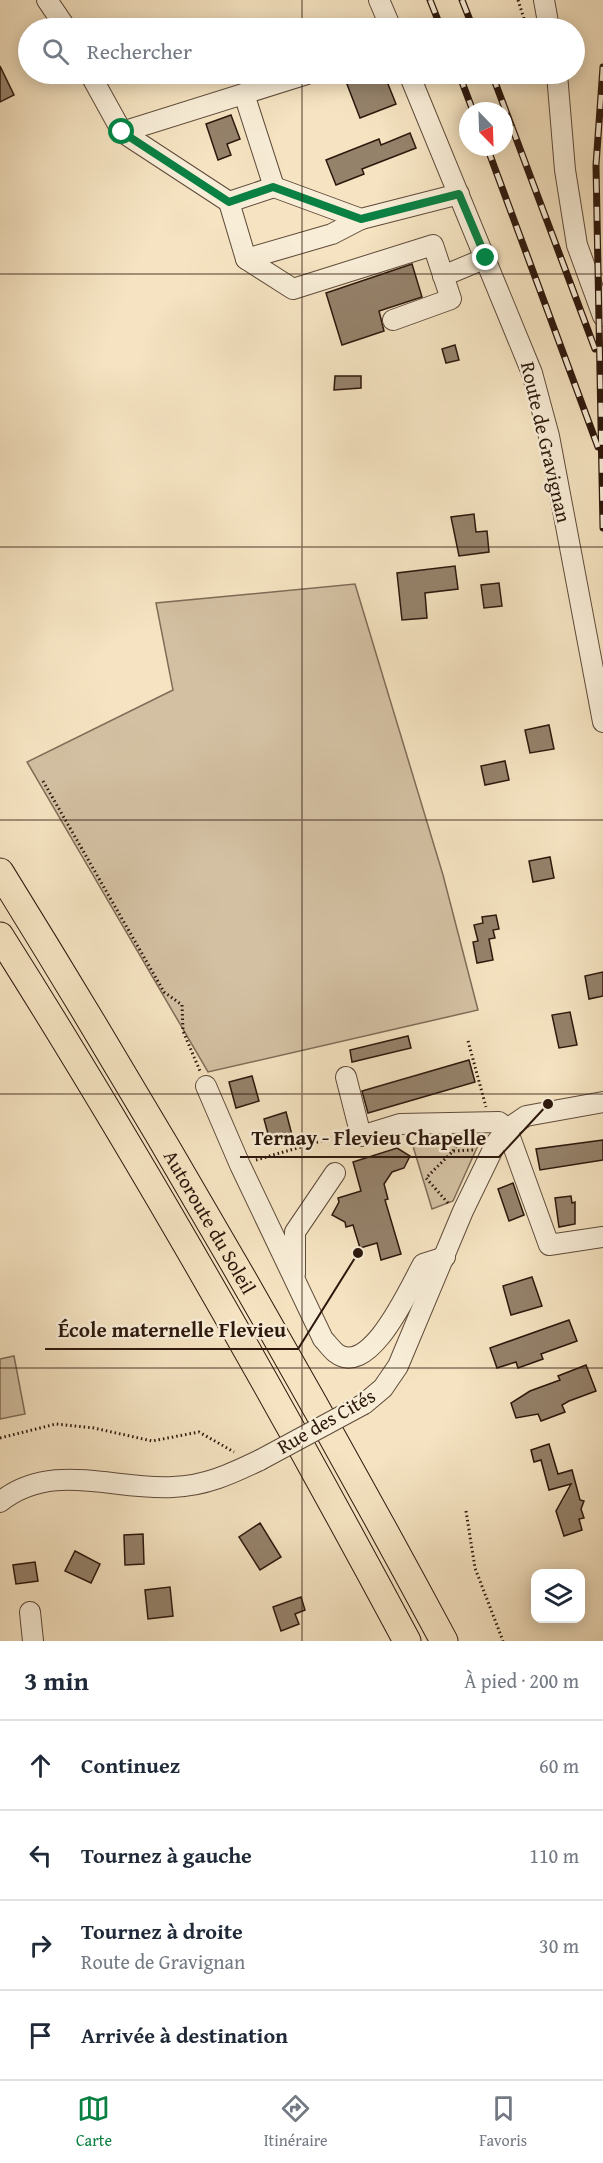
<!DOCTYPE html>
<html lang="fr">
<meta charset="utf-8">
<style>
body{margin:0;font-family:"Gentium Book Plus",serif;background:#f6f6f7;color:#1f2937}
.controls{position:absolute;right:18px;bottom:18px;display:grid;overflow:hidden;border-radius:12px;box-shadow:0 3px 15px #0003}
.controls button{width:54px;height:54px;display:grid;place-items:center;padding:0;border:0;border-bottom:2px solid #e0e1e3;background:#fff;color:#1f2937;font:30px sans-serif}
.compass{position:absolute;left:459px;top:102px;width:54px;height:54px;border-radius:50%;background:#fff;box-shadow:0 3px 15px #0003;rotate:157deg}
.stop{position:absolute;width:18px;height:18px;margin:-14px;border:4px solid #0b8043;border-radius:50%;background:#fff}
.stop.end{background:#0b8043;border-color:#fff;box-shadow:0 2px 6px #0008}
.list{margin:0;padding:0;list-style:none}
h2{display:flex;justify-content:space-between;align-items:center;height:78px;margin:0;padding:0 24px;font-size:26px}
h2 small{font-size:20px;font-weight:400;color:#747a83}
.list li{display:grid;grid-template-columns:39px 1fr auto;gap:18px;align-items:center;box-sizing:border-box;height:90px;padding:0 24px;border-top:2px solid #e0e1e3}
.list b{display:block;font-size:22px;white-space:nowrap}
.list p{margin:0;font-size:20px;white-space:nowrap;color:#747a83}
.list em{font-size:20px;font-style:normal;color:#747a83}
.icon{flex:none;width:33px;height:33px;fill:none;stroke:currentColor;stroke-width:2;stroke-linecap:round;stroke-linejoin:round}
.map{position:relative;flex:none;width:603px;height:1641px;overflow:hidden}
.search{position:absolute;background:#fff;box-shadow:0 3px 15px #0003;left:18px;right:18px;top:18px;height:66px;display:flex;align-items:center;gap:15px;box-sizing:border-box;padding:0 21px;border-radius:33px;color:#747a83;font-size:22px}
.sheet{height:438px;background:#fff}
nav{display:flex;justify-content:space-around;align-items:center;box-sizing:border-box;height:84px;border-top:2px solid #e0e1e3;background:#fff;font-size:16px;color:#747a83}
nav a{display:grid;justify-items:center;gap:3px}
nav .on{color:#0b8043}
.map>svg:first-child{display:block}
.green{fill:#d3c0a2;stroke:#806c58;stroke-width:1.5}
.building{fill:#95826b;stroke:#2d180d;stroke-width:1.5}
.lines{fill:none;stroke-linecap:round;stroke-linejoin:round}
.minor-casing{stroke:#5f4b3a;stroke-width:22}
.highway-casing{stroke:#2d180d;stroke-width:29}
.path{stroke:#2d180d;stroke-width:3;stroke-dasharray:1.5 3;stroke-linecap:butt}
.minor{stroke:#f8edd7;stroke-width:20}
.highway{stroke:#f5e3c1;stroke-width:27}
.rail-casing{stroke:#2d180d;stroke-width:7}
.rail{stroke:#f8edd7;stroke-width:4.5;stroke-dasharray:14;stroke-linecap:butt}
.minor-bridge-casing{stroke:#5f4b3a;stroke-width:22;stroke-linecap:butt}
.minor-bridge{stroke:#f8edd7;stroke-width:20}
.route{stroke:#0b8043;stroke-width:8}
.grid{fill:none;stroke:#2d180d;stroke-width:1.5;stroke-opacity:0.55}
.labels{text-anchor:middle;stroke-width:5;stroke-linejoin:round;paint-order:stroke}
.street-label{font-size:20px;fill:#2d180d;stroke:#f8edd7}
.leader{fill:none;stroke:#2d180d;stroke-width:2}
.callout-dot{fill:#2d180d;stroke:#f8edd7;stroke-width:2}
.callout-label{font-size:21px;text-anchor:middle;font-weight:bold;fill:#2d180d;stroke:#f8edd7;stroke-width:5;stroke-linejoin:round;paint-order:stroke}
</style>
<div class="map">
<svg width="603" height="1641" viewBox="0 0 603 1641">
<rect width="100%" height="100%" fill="#f5e3c1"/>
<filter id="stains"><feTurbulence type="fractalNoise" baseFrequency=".00333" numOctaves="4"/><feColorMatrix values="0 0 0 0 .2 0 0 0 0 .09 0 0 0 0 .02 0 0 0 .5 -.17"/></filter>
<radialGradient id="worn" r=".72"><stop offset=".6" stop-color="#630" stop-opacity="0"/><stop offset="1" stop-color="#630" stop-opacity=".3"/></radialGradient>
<g class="green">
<path d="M355,584L443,875L478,1010L208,1072L27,762L173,690L156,603Z"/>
<path d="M420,1141H480L453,1201L432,1209L412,1143Z"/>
<path d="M14,1356L25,1414L0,1419V1359Z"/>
</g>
<g class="building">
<path d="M0,66L14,95L0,102Z"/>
<path d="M360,74H384L396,104L360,118L345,79Z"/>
<path d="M231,115L240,139L227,144L231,155L218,160L206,124Z"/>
<path d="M410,133L416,148L362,169L364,174L336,185L326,160L379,139L381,145Z"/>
<path d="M412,264L422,297L379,311L384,331L342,345L326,293Z"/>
<path d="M455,345L459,360L446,363L442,349Z"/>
<path d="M335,376H361V388L334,390Z"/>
<path d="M474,514L476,532L487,531L489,552L459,556L451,517Z"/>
<path d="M455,566L458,589L425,593L427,618L402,620L397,573Z"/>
<path d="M499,583L502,606L484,608L481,585Z"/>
<path d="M549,725L554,749L530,753L525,730Z"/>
<path d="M505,761L509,780L485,785L481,766Z"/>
<path d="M550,857L554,878L533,882L529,861Z"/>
<path d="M496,915L499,929L493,930L495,938L489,939L493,960L477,963L473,942L478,941L474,925L483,923L482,917Z"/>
<path d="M603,972V996L589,999L585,976Z"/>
<path d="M570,1012L577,1045L559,1048L552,1015Z"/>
<path d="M408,1036L411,1048L352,1062L350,1050Z"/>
<path d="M469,1060L475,1082L368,1113L362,1091Z"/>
<path d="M252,1076L259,1101L236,1108L229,1082Z"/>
<path d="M286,1112L292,1135L270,1141L264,1119Z"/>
<path d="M603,1140V1160L540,1170L536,1149Z"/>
<path d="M397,1148L410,1156L404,1168L392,1172L384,1184L388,1199L385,1200L401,1254L381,1260L377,1243L360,1248L353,1225L346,1227L345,1222L332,1215L339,1202L338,1198L361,1191L353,1162Z"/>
<path d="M513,1183L524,1215L509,1221L498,1189Z"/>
<path d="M571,1196L572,1203L575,1202V1224L559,1227L555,1198Z"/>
<path d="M532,1277L542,1306L511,1315L503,1286Z"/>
<path d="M569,1320L577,1341L541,1354L543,1359L518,1368L516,1362L497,1368L490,1348Z"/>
<path d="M586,1365L596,1391L569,1401L562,1405L565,1412L541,1421L538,1414L516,1418L511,1403L530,1391L560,1380L558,1376Z"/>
<path d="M549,1444L558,1474L572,1470L580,1500L584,1501L581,1509L584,1518L579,1519L582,1530L564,1536L556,1511L571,1484L549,1490L541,1460L534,1462L531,1450Z"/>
<path d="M260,1523L281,1557L260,1570L239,1537Z"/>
<path d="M143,1534L144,1564L125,1565L124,1535Z"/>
<path d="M75,1551L100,1564L91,1583L65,1571Z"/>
<path d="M35,1562L38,1581L16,1584L13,1565Z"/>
<path d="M170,1587L173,1616L148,1619L145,1590Z"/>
<path d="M301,1597L305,1610L295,1614L299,1624L281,1631L273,1607Z"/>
</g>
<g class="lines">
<g class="minor-casing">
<g id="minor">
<path d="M47,0L66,28"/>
<path d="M379,0L391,28"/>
<path d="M544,0L549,28"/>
<path d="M90,74L122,132L307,74"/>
<path d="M409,74L532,373L549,436L603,722"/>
<path d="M557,74L565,170L577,245L603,316"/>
<path d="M244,94L274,187L229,202L246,259L293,289L433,245L451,299L393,320"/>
<path d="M122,132L229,202"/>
<path d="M274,187L361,219L459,194"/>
<path d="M246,259L332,234L361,219"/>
<path d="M443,276L486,258"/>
<path d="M346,1077L361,1136L400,1124L499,1122L507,1129L549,1245L603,1237"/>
<path d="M206,1086L240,1165L323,1339C327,1343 331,1349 336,1353C370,1379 410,1287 423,1264L445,1257"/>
<path d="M295,1274V1232L335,1173"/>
<path d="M364,1404L383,1388L398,1366L463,1211L496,1143L507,1129L526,1116L603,1102"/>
<path d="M0,1502C52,1460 115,1491 173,1487C205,1486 231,1474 260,1460"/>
<path d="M30,1612L33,1641"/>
</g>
</g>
<g class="highway-casing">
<g id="highway">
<path id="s1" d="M0,872C156,1124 304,1380 444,1641"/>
<path d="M0,936C145,1165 279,1402 407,1641"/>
</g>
</g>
<g class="path">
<path d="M518,0L527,28"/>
<path d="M43,781L164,992L182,1005L183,1031L200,1071"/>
<path d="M468,1041L486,1107"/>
<path d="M453,1151L460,1140"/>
<path d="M256,1160L342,1135"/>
<path d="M448,1203L426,1178L453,1151L474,1150"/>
<path d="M0,1438L56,1424L94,1428L152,1441L199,1432L234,1452"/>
<path d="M466,1511L475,1568L503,1641"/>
</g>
<use href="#minor" class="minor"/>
<use href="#highway" class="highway"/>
<g class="rail-casing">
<g id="rail">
<path d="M430,0L441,28"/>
<path d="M462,0L473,28"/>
<path d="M603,67L596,165L603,528"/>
<path d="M459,74L473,111"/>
<path d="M492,74L595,349"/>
<path d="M487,147L598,447"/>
</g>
</g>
<use href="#rail" class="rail"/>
<g class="minor-bridge-casing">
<path id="minor-bridge" d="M260,1460L364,1404"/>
</g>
<use href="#minor-bridge" class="minor-bridge"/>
</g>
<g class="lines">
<path class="route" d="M122,132L229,202L273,187L361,219L459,194L486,258"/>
</g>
<path class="grid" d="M302,0V28M302,74V1641M0,274H603M0,547H603M0,820H603M0,1094H603M0,1368H603"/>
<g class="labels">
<g class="street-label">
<text transform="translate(546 442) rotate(77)" y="7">Route de Gravignan</text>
<text dy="7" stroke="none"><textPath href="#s1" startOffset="408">Autoroute du Soleil</textPath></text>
<text transform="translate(326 1421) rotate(-30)" y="7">Rue des Cités</text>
</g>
</g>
<path class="leader" d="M548 1104L499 1157H240M358 1253L298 1349H45"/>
<g class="callout-dot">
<circle cx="548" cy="1104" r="6"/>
<circle cx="358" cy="1253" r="6"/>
</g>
<g class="callout-label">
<text x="369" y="1145">Ternay - Flevieu Chapelle</text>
<text x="172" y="1337">École maternelle Flevieu</text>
</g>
<rect width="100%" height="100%" filter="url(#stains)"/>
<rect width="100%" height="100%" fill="url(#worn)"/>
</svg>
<div class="controls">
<button><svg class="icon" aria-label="layers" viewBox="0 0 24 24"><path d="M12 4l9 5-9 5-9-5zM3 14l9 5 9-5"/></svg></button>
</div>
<svg class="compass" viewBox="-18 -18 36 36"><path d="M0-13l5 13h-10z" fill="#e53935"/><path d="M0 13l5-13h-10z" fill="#747a83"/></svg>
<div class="stop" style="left:122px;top:132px"></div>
<div class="stop end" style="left:486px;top:258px"></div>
<div class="search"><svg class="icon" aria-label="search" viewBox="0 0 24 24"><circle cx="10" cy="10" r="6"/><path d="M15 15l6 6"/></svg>Rechercher</div>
</div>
<section class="sheet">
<h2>3 min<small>À pied · 200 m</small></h2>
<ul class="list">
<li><svg class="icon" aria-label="ahead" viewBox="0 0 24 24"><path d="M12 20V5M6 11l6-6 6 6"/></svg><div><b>Continuez</b></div><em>60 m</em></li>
<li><svg class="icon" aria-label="left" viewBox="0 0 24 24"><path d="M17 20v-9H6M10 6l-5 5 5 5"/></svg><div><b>Tournez à gauche</b></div><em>110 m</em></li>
<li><svg class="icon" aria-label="right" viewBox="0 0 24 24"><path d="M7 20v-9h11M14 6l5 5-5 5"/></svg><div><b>Tournez à droite</b><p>Route de Gravignan</p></div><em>30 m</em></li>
<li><svg class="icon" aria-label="arrive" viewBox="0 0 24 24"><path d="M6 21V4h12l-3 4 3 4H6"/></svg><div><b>Arrivée à destination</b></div></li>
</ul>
</section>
<nav>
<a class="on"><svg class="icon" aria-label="map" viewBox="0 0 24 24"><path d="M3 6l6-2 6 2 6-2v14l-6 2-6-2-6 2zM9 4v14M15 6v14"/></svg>Carte</a>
<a><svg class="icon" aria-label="directions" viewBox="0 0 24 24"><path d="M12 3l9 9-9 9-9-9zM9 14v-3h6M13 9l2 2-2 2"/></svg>Itinéraire</a>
<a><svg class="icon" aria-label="saved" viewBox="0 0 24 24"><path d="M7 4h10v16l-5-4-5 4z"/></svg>Favoris</a>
</nav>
